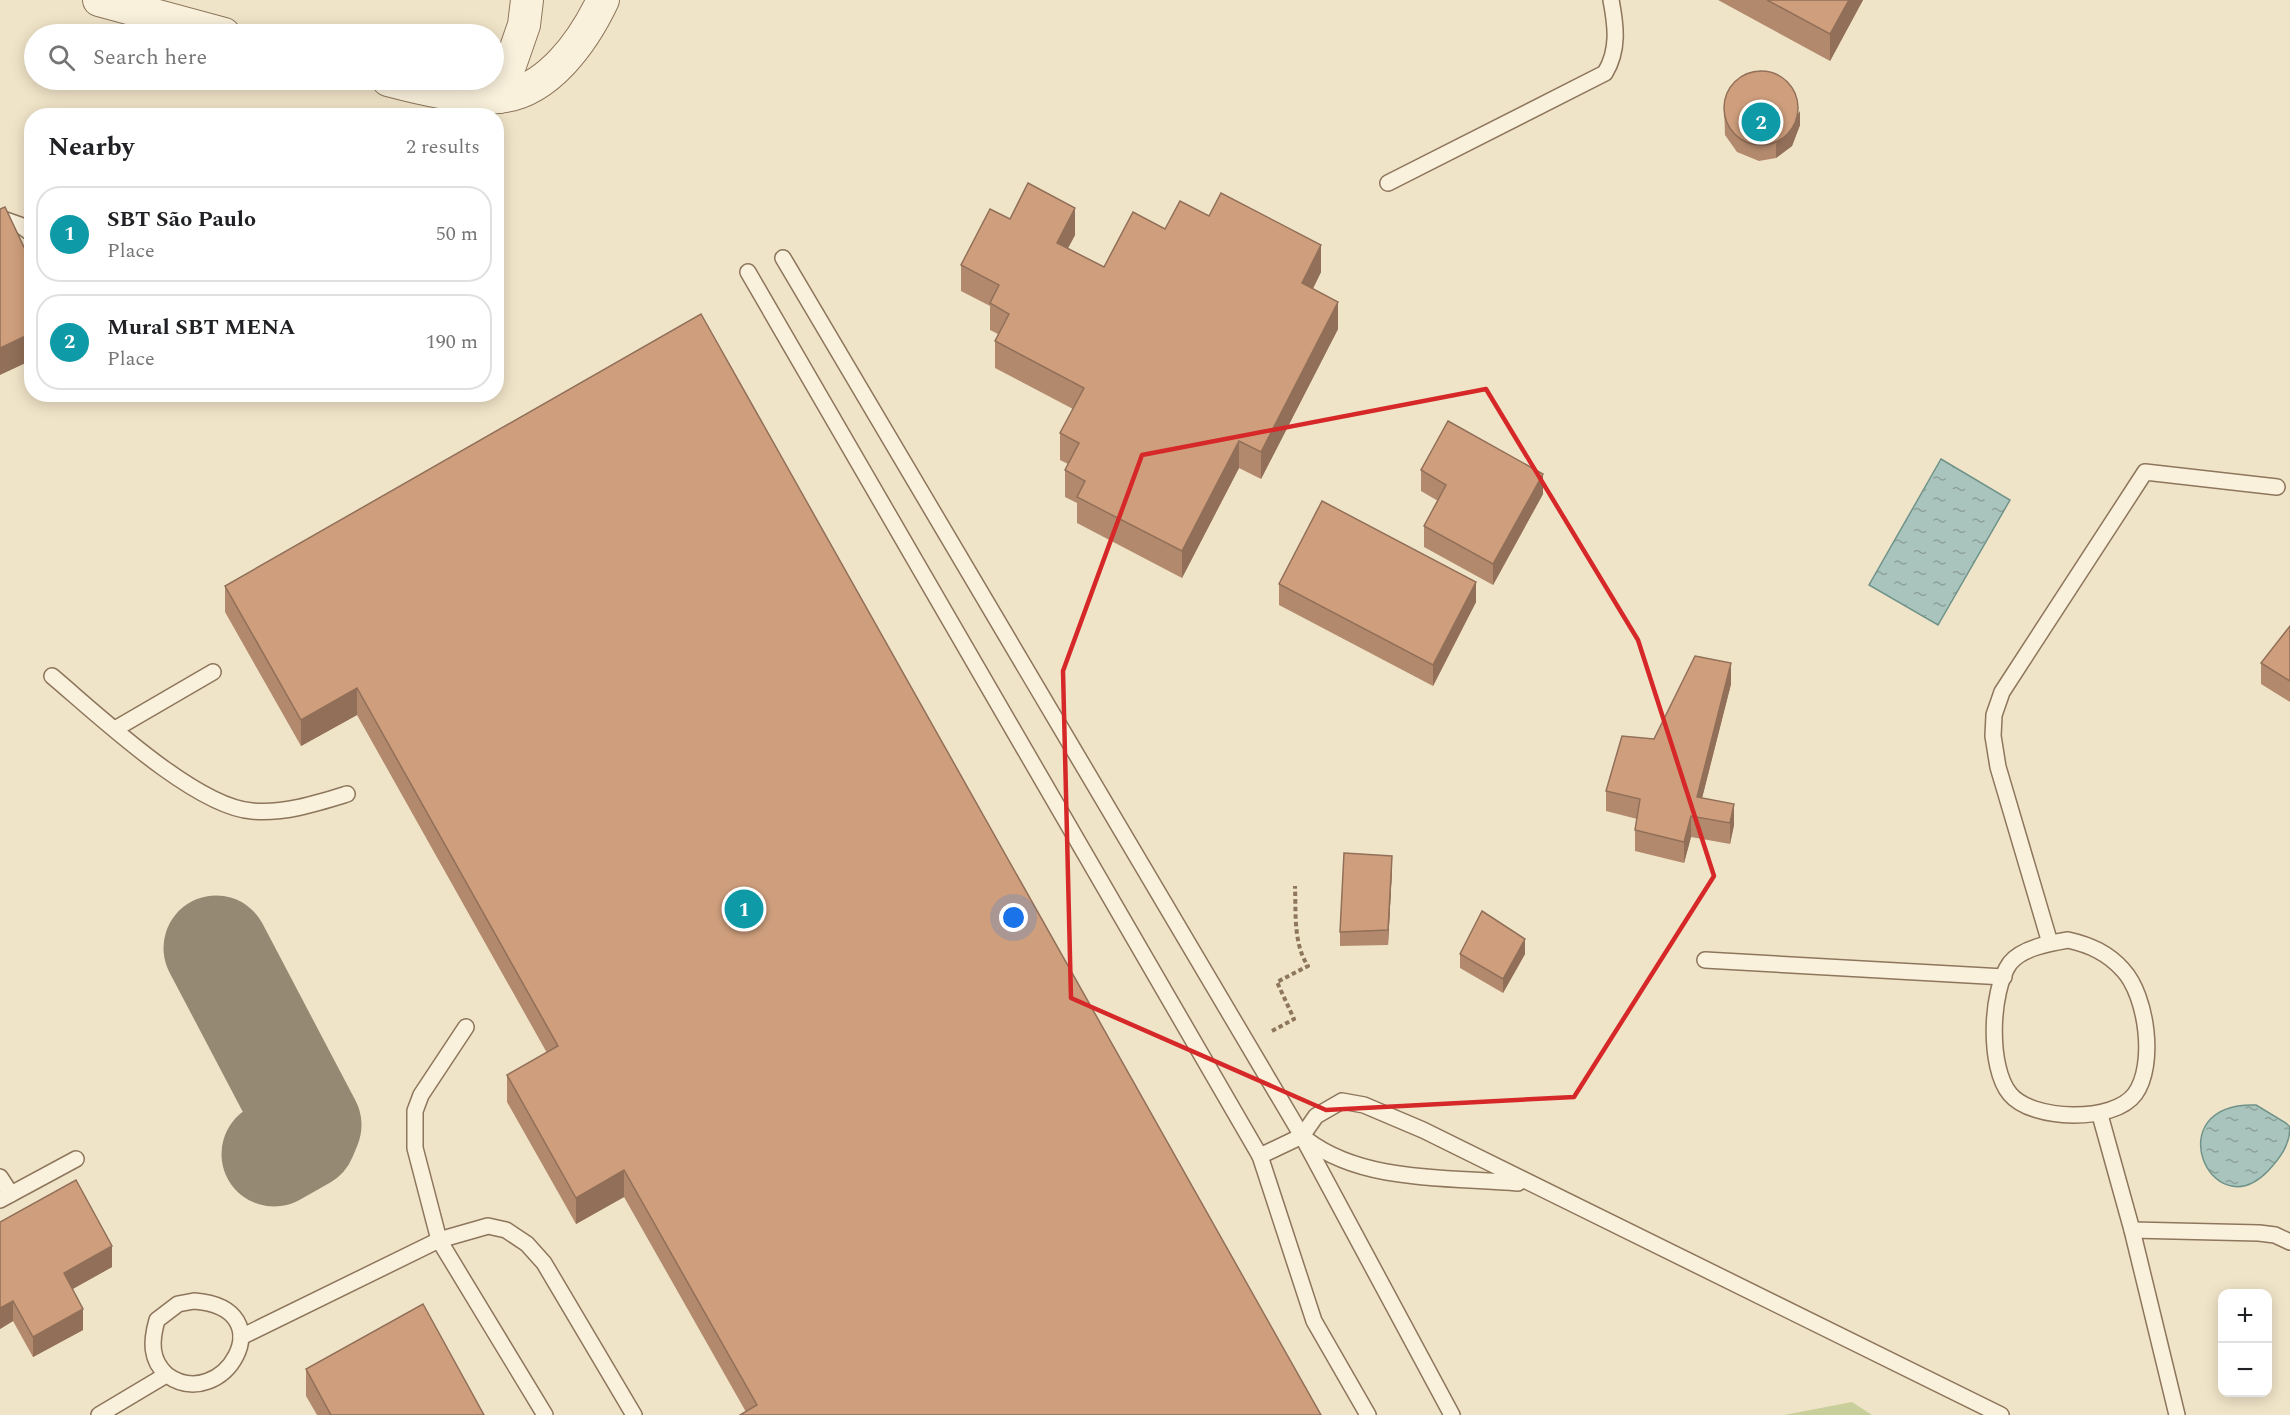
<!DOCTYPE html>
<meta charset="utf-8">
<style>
body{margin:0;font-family:Spectral,serif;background:#f2f2f2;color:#202124}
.controls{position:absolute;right:18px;bottom:18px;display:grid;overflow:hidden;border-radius:12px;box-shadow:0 3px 15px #0003}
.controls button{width:54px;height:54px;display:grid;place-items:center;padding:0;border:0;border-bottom:2px solid #e0e0e0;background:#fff;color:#202124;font:30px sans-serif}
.you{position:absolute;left:1014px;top:918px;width:21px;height:21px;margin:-15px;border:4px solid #fff;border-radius:50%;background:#1a73e8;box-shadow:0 0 0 9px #1a73e833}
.badge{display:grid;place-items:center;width:39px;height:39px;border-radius:50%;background:#0f766e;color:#fff;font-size:20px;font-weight:700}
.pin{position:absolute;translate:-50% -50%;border:3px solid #fff;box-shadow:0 2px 6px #0006}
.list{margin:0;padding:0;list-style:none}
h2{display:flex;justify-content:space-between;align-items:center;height:78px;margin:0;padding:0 24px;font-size:26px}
h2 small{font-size:20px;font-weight:400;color:#757577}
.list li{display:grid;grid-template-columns:39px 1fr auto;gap:18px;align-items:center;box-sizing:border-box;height:96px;margin:0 12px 12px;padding:0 12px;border:2px solid #e0e0e0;border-radius:24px}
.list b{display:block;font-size:22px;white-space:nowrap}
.list p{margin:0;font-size:20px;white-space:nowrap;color:#757577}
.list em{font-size:20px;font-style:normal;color:#757577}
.icon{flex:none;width:33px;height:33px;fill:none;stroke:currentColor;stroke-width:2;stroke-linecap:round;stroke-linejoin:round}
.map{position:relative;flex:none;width:2290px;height:1415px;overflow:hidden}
.search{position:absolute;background:#fff;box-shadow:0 3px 15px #0003;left:24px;top:24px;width:480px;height:66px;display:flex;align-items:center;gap:15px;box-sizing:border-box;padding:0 21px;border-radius:33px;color:#757577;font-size:22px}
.panel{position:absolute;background:#fff;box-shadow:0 3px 15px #0003;left:24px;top:108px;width:480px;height:294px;border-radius:24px}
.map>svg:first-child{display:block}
.pitch{fill:#c9cf9b}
.water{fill:url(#water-ripples);stroke:#6f938a;stroke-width:1.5}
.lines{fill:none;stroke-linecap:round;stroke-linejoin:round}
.taxiway{stroke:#968974;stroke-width:105}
.service-casing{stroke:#8d765c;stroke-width:18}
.minor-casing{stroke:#8d765c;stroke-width:34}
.path{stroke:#8d765c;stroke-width:4;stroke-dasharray:4.5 3;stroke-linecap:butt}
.service{stroke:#faf1dc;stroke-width:15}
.minor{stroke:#faf1dc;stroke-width:32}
.wall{fill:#b2896c}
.shaded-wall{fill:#916f58}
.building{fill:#cf9f7d;stroke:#916f58;stroke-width:1.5}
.marked{fill:none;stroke:#d62828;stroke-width:4.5;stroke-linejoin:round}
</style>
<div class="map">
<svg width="2290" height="1415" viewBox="0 0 2290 1415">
<defs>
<pattern id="water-ripples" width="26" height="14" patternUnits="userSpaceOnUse" patternTransform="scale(1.5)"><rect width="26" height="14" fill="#a9c4bc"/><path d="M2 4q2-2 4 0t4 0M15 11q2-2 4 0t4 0" fill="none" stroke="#8ba098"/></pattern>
</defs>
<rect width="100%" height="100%" fill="#f0e4c8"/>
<path class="pitch" d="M1852,1402L1872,1415H1784Z"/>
<g class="water">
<path d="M1941,459L2010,500L1938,625L1869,585Z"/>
<path d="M2256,1105L2286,1123L2290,1127C2290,1145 2280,1158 2268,1171C2211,1230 2156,1102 2256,1105Z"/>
</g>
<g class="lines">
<path class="taxiway" d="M216,948L309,1125L304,1137L274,1154"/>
<g class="service-casing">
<g id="service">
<path d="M1388,183L1605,73C1619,50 1616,26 1611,0"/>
<path d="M0,218L20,225L32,234"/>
<path d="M783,258L1302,1136L1452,1415"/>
<path d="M748,272L1260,1156L1314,1321L1368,1415"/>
<path d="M52,676C97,714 195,807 252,811C284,814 318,803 347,794"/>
<path d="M115,729L213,672"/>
<path d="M2068,940C2090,945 2108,953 2123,970C2147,996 2156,1065 2135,1094C2114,1123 2032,1121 2010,1094C1988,1068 1990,991 2010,963C2022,948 2050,943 2068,940Z"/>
<path d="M2050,943L1998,767L1993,736L1994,715L2002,692L2145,472L2277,487"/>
<path d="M1705,960L2004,977"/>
<path d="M466,1027L421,1095L415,1111V1148L439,1240L545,1415"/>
<path d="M2100,1115L2132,1230L2177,1415"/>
<path d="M1307,1140C1364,1183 1449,1177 1518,1183"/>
<path d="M1260,1156L1302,1136L1316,1116L1342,1101L1364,1105L1423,1130L2001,1415"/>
<path d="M0,1177L11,1194"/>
<path d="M0,1200L76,1159"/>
<path d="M2132,1230L2259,1233L2275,1235L2290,1242"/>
<path d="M194,1301C287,1308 222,1415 167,1375C150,1360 151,1341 157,1320L178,1304Z"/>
<path d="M241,1337L439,1240L488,1226L506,1230L527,1244L544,1263L634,1415"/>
<path d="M99,1415L166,1375"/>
</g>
</g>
<g class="minor-casing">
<g id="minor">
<path d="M99,0L224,34"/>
<path d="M388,80C418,88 467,100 498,97C548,93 584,40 603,0"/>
<path d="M499,97L524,25L527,0"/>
</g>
</g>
<path class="path" d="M1272,1031L1294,1019L1277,982L1308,966C1293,944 1296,911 1295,886"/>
<use href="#service" class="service"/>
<use href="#minor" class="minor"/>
</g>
<g class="wall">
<path d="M1718,0H1863L1830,61Z"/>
<path d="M1724,105L1800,125L1792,146L1776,158L1759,161L1737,152L1725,135Z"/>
<path d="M1010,219L1075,235L1068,248L1104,267L1165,229L1321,272L1313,289L1338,329L1261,479L1239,468L1182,578L1077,523V503L1065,497V470L1068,464L1060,460V433L1073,409L995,368V341L998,334L990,330V306L961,291V265Z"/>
<path d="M1421,470L1543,494L1493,585L1424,547V526L1438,501L1421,491Z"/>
<path d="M1279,584L1476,602L1433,686L1279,605Z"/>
<path d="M225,586L1321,1415L746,1412L624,1197L576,1224L507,1102V1075L547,1053L357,715L301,746L225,612Z"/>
<path d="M2290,626V702L2261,684V663Z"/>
<path d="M1731,684L1702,798L1734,825L1730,844L1691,837L1684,863L1635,851V830L1637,819L1606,811V791Z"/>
<path d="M1392,870L1388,945L1340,946V932Z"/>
<path d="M1460,954H1525L1503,993L1460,968Z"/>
<path d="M0,1222L112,1267L72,1289L83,1330L33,1357L13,1321L0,1329Z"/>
<path d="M306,1369L484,1415H317L306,1396Z"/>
</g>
<g class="shaded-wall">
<path d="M1849,0H1863L1830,61V34Z"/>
<path d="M1800,111V125L1792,146L1776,158V144Z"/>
<path d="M1075,208V235L1057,269V243Z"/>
<path d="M1321,245V272L1302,310V283Z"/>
<path d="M1338,302V329L1261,479V452Z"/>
<path d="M32,333V360L0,375V348Z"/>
<path d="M1239,441V468L1182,578V551Z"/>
<path d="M1543,474V494L1493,585V564Z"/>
<path d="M1476,582V602L1433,686V665Z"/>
<path d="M1731,663V684L1697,818V797Z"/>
<path d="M357,688V715L301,746V720Z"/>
<path d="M1734,804V825L1730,844V823Z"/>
<path d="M1691,816V837L1684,863V842Z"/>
<path d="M1392,856V870L1388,945V930Z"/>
<path d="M1525,939V954L1503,993V979Z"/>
<path d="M624,1170V1197L576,1224V1198Z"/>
<path d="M112,1246V1267L64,1294V1273Z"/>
<path d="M13,1301V1321L0,1329V1308Z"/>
<path d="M83,1309V1330L33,1357V1337Z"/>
</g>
<g class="building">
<path d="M1767,0H1849L1830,34Z"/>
<circle cx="1761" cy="108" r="37"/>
<path d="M1028,183L1075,208L1057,243L1104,267L1133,212L1165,229L1180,201L1209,216L1221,193L1321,245L1302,283L1338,302L1261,452L1239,441L1182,551L1077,497L1085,481L1065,470L1079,443L1060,433L1084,388L995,341L1009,314L990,303L999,285L961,265L990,209L1010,219Z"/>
<path d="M5,207L32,264V333L0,348V209Z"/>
<path d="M701,314L1321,1415H740L757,1405L624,1170L576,1198L507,1075L558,1046L357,688L301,720L225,586Z"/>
<path d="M1448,421L1543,474L1493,564L1424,526L1446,485L1421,470Z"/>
<path d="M1322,501L1476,582L1433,665L1279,584Z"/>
<path d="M2290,626V681L2261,663Z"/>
<path d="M1695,656L1731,663L1697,797L1734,804L1730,823L1691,816L1684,842L1635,830L1640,799L1606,791L1622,736L1654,739Z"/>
<path d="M1344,853L1392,856L1388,930L1340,932Z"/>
<path d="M1482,911L1525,939L1503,979L1460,954Z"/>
<path d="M76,1180L112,1246L64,1273L83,1309L33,1337L13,1301L0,1308V1222Z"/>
<path d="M423,1304L484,1415H331L306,1369Z"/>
</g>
<path class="marked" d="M1486,389L1638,640L1714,876L1574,1097L1326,1110L1071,998L1063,671L1142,455Z"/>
</svg>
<div class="controls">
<button>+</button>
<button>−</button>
</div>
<div class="you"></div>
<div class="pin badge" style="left:744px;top:909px;background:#0f9aa8">1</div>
<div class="pin badge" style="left:1761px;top:122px;background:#0f9aa8">2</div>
<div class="search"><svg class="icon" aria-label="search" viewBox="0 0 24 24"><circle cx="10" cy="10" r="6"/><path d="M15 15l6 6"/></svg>Search here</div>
<section class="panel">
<h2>Nearby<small>2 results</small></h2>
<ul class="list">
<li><span class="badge" style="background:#0f9aa8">1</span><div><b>SBT São Paulo</b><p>Place</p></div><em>50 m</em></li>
<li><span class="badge" style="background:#0f9aa8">2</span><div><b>Mural SBT MENA</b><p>Place</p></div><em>190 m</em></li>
</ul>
</section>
</div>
